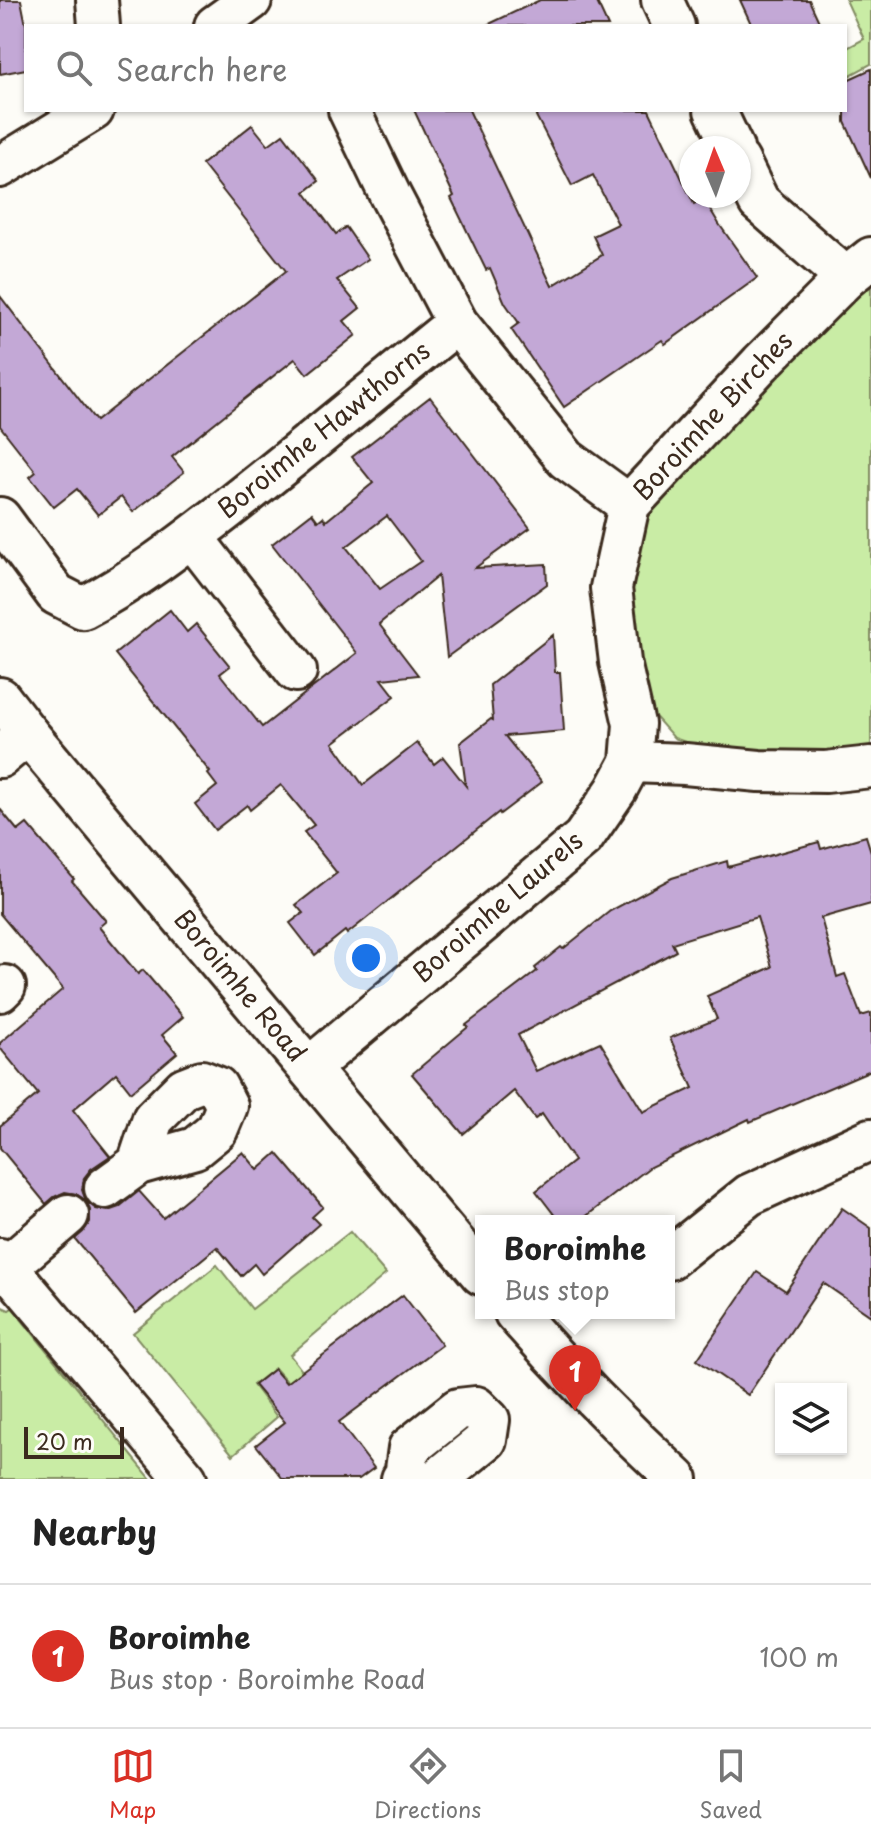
<!DOCTYPE html>
<meta charset="utf-8">
<style>
body{margin:0;font-family:"Playpen Sans",sans-serif;background:#f2f2f2;color:#222}
.controls{position:absolute;right:24px;bottom:24px;display:grid;overflow:hidden;border-radius:0px;box-shadow:0 2px 6px #0004}
.controls button{width:72px;height:72px;display:grid;place-items:center;padding:0;border:0;border-bottom:2px solid #e0e0e0;background:#fff;color:#222;font:40px sans-serif}
.compass{position:absolute;left:679px;top:136px;width:72px;height:72px;border-radius:50%;background:#fff;box-shadow:0 2px 6px #0004;rotate:358deg}
.scale{position:absolute;left:24px;bottom:20px;width:100px;box-sizing:border-box;padding-left:8px;border:4px solid #3b2a1e;border-top:0;font-size:22px;line-height:28px;white-space:nowrap;color:#3b2a1e;-webkit-text-stroke:6px #fdfcf7;paint-order:stroke}
.you{position:absolute;left:366px;top:958px;width:28px;height:28px;margin:-20px;border:6px solid #fff;border-radius:50%;background:#1a73e8;box-shadow:0 0 0 12px #1a73e833}
.badge{display:grid;place-items:center;width:52px;height:52px;border-radius:50%;background:#d93025;color:#fff;font-size:26px;font-weight:700}
.pin{position:absolute;translate:-50% -66px;filter:drop-shadow(0 2px 4px #0008)}
.pin::after{content:'';position:absolute;top:42px;width:28px;height:24px;background:inherit;clip-path:polygon(0 0,100% 0,50% 100%)}
.popup{position:absolute;left:475px;top:1215px;width:200px;height:104px;box-sizing:border-box;display:grid;place-content:center;border-radius:0px;background:#fff;filter:drop-shadow(0 2px 6px #0005);font-size:26px;white-space:nowrap;color:#767676}
.popup b{font-size:30px;color:#222}
.popup::after{content:'';position:absolute;left:50%;top:100%;margin-left:-16px;border:16px solid transparent;border-top-color:#fff}
.list{margin:0;padding:0;list-style:none}
h2{display:flex;justify-content:space-between;align-items:center;height:104px;margin:0;padding:0 32px;font-size:34px}
h2 small{font-size:26px;font-weight:400;color:#767676}
.list li{display:grid;grid-template-columns:52px 1fr auto;gap:24px;align-items:center;box-sizing:border-box;height:144px;padding:0 32px;border-top:2px solid #e0e0e0}
.list b{display:block;font-size:30px;white-space:nowrap}
.list p{margin:0;font-size:26px;white-space:nowrap;color:#767676}
.list em{font-size:26px;font-style:normal;color:#767676}
.icon{flex:none;width:44px;height:44px;fill:none;stroke:currentColor;stroke-width:2;stroke-linecap:round;stroke-linejoin:round}
.map{position:relative;flex:none;width:871px;height:1479px;overflow:hidden}
.search{position:absolute;background:#fff;box-shadow:0 2px 6px #0004;left:24px;right:24px;top:24px;height:88px;display:flex;align-items:center;gap:20px;box-sizing:border-box;padding:0 28px;border-radius:0px;color:#767676;font-size:30px}
.sheet{height:248px;background:#fff}
nav{display:flex;justify-content:space-around;align-items:center;box-sizing:border-box;height:112px;border-top:2px solid #e0e0e0;background:#fff;font-size:22px;color:#767676}
nav a{display:grid;justify-items:center;gap:4px}
nav .on{color:#d93025}
.map>svg:first-child{display:block}
.green{fill:#c9eca5;stroke:#828b62;stroke-width:2}
.building{fill:#c3a8d6;stroke:#3b2a1e;stroke-width:2;fill-rule:evenodd}
.lines{fill:none;stroke-linecap:round;stroke-linejoin:round}
.minor-casing{stroke:#3b2a1e;stroke-width:46}
.minor{stroke:#fdfcf7;stroke-width:40}
.labels{text-anchor:middle;stroke-width:7;stroke-linejoin:round;paint-order:stroke}
.street-label{font-size:26px;fill:#3b2a1e;stroke:#fdfcf7}
</style>
<div class="map">
<svg width="871" height="1479" viewBox="0 0 871 1479">
<rect width="100%" height="100%" fill="#fdfcf7"/>
<filter id="ink" filterUnits="userSpaceOnUse"><feTurbulence type="fractalNoise" baseFrequency=".0125" numOctaves="2"/><feDisplacementMap in="SourceGraphic" scale="16" xChannelSelector="R" yChannelSelector="G"/><feConvolveMatrix kernelMatrix="1 2 1 2 8 2 1 2 1" color-interpolation-filters="sRGB"/></filter>
<g filter="url(#ink)">
<g class="green">
<path d="M846,0H871V64L845,78V49L864,39Z"/>
<path d="M871,284V746L834,756L764,754L697,746L674,738L651,712L627,597L632,547L663,492L788,364Z"/>
<path d="M350,1232L386,1274L290,1355L313,1385L299,1395L275,1368L253,1385L277,1417L233,1455L133,1333L217,1265L252,1309Z"/>
<path d="M0,1306L9,1310L15,1306L23,1316L21,1319L151,1479H0Z"/>
</g>
<g class="building">
<path d="M0,0H21L26,25V69L0,74Z"/>
<path d="M540,0H596L608,26H485Z"/>
<path d="M740,0H809L821,26H752Z"/>
<path d="M871,69V178L845,122V81Z"/>
<path d="M414,110H469L552,286L602,255L593,236L618,224L593,175L572,186L533,110H649L694,204L704,199L719,224L757,278L665,344L662,340L564,407L511,329L519,323L505,303L490,268L486,270L451,198L454,196Z"/>
<path d="M252,125L268,145L283,134L319,181L305,192L336,234L346,227L368,259L337,280L360,308L344,321L356,335L307,374L295,359L242,401L172,457L184,472L133,512L121,497L98,515L77,489L54,507L30,477L36,472L0,426V296L96,421L286,271L202,164Z"/>
<path d="M430,397L530,528L475,568L546,564L547,584L447,657L438,576L379,624L418,675L382,679L395,696L333,743L363,785L417,743L434,764L443,757L466,786L460,743L491,719L493,720L490,685L553,635L555,672H560L564,731L505,736L542,782L500,814L499,812L347,934L345,931L315,955L290,923L303,913L296,905L337,873L304,832L314,825L281,785L250,810L247,805L215,830L195,804L217,786L208,774L210,772L115,654L170,610L187,632L196,624L230,666L220,674L262,727L357,653L272,544L312,513L318,521L323,517L326,521L373,483L352,457ZM387,516L421,561L380,589L346,547Z"/>
<path d="M0,809L18,831L27,824L74,879L72,881L106,921L99,927L138,974L143,970L183,1017L162,1035L177,1053L131,1092L116,1073L73,1110L110,1156L91,1169L84,1178L82,1190L86,1201L96,1209L108,1211L119,1207L139,1191L163,1218L243,1152L258,1170L277,1153L323,1207L312,1217L319,1224L262,1274L254,1264L241,1276L217,1247L136,1313L75,1239L83,1232L90,1222V1210L86,1201L76,1194L65,1192L54,1197L46,1204L0,1148V1126L38,1094L0,1048V1043L63,989L0,914Z"/>
<path d="M866,836L871,852V904L821,918L837,977L845,974L861,1016L871,1013V1070L750,1122L749,1119L650,1167L580,1221H559L536,1191L574,1161L542,1114L535,1119L514,1091L463,1134L412,1074L468,1027L466,1025L537,971L535,968L561,947L563,949L610,911L672,878L727,861L728,867L819,842L821,849ZM757,917L772,967L707,996L717,1019L670,1038L693,1088L643,1112L600,1042L536,1071L518,1035L676,951L672,943Z"/>
<path d="M842,1208L871,1228V1316L823,1283L748,1395L697,1360L757,1272L786,1291Z"/>
<path d="M403,1295L442,1345L339,1422L374,1468L359,1479H283L256,1445L285,1422L254,1385L274,1369L286,1383Z"/>
</g>
<g class="lines">
<g class="minor-casing">
<g id="minor">
<path d="M97,0L99,26"/>
<path d="M662,0L674,26"/>
<path d="M215,26L251,0"/>
<path d="M349,110L390,195L457,323L566,459L629,505"/>
<path d="M715,110L733,148"/>
<path d="M739,161L759,202L846,278"/>
<path d="M0,167L93,110"/>
<path d="M0,518L56,594L83,608C137,580 186,541 234,504C309,445 382,383 457,323"/>
<path d="M192,537L296,671"/>
<path d="M0,698L28,734L481,1274"/>
<path d="M0,757L28,734"/>
<path d="M631,762L685,764L759,771L826,772L871,767"/>
<path d="M0,991L5,986"/>
<path d="M309,1068L583,838L616,790L631,762L634,724L620,662L611,588L629,505L761,363L846,278L871,258"/>
<path d="M105,1188L138,1164L195,1148L217,1130L227,1106L217,1087L202,1081L184,1088L153,1119L138,1164"/>
<path d="M0,1259L186,1479"/>
<path d="M669,1259L749,1195L871,1139"/>
<path d="M0,1273L68,1215"/>
<path d="M515,1313C566,1371 620,1426 677,1479"/>
<path d="M402,1479L405,1477L409,1448L458,1409L476,1407L489,1420L486,1440L438,1479"/>
</g>
</g>
<use href="#minor" class="minor"/>
</g>
</g>
<g class="labels">
<g class="street-label">
<text transform="translate(713 416) rotate(-47)" y="9">Boroimhe Birches</text>
<text transform="translate(324 430) rotate(-39)" y="9">Boroimhe Hawthorns</text>
<text transform="translate(498 907) rotate(-41)" y="9">Boroimhe Laurels</text>
<text transform="translate(240 986) rotate(50)" y="9">Boroimhe Road</text>
</g>
</g>
</svg>
<div class="controls">
<button><svg class="icon" aria-label="layers" viewBox="0 0 24 24"><path d="M12 4l9 5-9 5-9-5zM3 14l9 5 9-5"/></svg></button>
</div>
<svg class="compass" viewBox="-18 -18 36 36"><path d="M0-13l5 13h-10z" fill="#e53935"/><path d="M0 13l5-13h-10z" fill="#767676"/></svg>
<div class="scale">20 m</div>
<div class="you"></div>
<div class="pin badge" style="left:575px;top:1411px">1</div>
<div class="popup"><b>Boroimhe</b>Bus stop</div>
<div class="search"><svg class="icon" aria-label="search" viewBox="0 0 24 24"><circle cx="10" cy="10" r="6"/><path d="M15 15l6 6"/></svg>Search here</div>
</div>
<section class="sheet">
<h2>Nearby<small></small></h2>
<ul class="list">
<li><span class="badge">1</span><div><b>Boroimhe</b><p>Bus stop · Boroimhe Road</p></div><em>100 m</em></li>
</ul>
</section>
<nav>
<a class="on"><svg class="icon" aria-label="map" viewBox="0 0 24 24"><path d="M3 6l6-2 6 2 6-2v14l-6 2-6-2-6 2zM9 4v14M15 6v14"/></svg>Map</a>
<a><svg class="icon" aria-label="directions" viewBox="0 0 24 24"><path d="M12 3l9 9-9 9-9-9zM9 14v-3h6M13 9l2 2-2 2"/></svg>Directions</a>
<a><svg class="icon" aria-label="saved" viewBox="0 0 24 24"><path d="M7 4h10v16l-5-4-5 4z"/></svg>Saved</a>
</nav>
